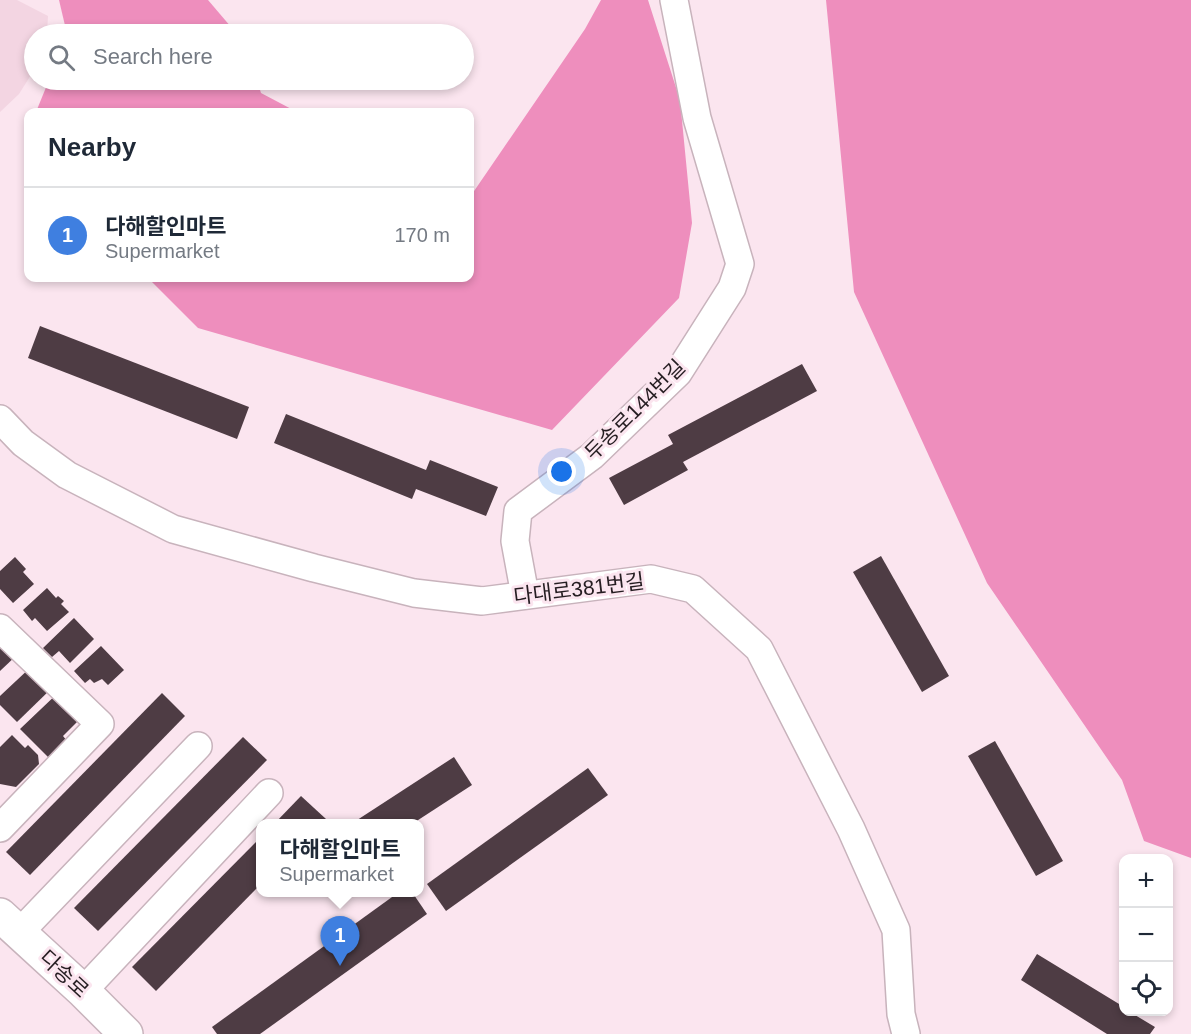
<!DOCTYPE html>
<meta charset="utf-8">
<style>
body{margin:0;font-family:Helvetica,"Noto Sans KR",sans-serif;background:#f2f2f3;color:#1f2937}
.controls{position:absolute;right:18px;bottom:18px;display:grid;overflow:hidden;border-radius:12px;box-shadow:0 3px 9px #0003}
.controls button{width:54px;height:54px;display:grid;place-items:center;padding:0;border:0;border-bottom:2px solid #e0e1e3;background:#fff;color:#1f2937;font:30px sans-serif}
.you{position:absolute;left:562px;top:472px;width:21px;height:21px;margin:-15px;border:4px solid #fff;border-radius:50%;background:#1a73e8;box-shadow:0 0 0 9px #1a73e833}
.badge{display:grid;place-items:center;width:39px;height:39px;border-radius:50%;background:#db2777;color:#fff;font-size:20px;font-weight:700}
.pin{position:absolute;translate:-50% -50px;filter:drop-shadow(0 2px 3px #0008)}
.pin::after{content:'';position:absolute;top:32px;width:21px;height:18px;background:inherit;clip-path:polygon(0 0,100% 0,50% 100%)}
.popup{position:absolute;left:256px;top:819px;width:168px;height:78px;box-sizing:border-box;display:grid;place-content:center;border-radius:12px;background:#fff;filter:drop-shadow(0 2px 4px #0005);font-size:20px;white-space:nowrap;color:#747a83}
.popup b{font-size:22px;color:#1f2937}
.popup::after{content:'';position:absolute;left:50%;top:100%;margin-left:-12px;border:12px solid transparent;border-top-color:#fff}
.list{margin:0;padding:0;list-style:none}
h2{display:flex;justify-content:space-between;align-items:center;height:78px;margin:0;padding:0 24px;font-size:26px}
h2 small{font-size:20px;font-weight:400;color:#747a83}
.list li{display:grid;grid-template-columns:39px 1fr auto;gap:18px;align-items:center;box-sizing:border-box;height:96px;padding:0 24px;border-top:2px solid #e0e1e3}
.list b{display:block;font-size:22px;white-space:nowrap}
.list p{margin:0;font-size:20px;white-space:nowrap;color:#747a83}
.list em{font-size:20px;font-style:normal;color:#747a83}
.icon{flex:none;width:33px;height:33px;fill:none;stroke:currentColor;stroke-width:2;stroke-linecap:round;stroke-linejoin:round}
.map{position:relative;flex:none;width:1191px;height:1034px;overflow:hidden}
.search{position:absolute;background:#fff;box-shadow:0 3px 9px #0003;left:24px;top:24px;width:450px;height:66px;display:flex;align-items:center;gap:15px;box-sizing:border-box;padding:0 21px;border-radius:33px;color:#747a83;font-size:22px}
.panel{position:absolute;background:#fff;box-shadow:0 3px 9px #0003;left:24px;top:108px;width:450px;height:174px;border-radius:12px}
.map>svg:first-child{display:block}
.built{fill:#f3d5e2}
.forest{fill:#ee8ebd}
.building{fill:#4e3c44}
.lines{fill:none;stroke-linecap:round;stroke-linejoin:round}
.minor-casing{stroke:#c8b3bc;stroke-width:30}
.major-casing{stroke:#c8b3bc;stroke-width:36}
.minor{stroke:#fff;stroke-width:27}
.major{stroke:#fff;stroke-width:33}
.labels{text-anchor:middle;stroke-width:6;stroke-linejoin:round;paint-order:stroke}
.street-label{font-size:21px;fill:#251d21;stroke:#fbe5ef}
</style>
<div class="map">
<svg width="1191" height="1034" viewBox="0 0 1191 1034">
<rect width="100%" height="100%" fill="#fbe5ef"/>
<path class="built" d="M0,0H17L48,16L47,34H34V70L19,94L0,112Z"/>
<g class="forest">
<path d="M59,0H208L237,34H67Z"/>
<path d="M601,0H648L680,100L692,223L679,298L552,430L198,328L148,278H470V197L585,29Z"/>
<path d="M826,0H1191V858L1144,841L1122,780L987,583L854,292Z"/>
<path d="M49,80H257L261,93L297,112H36Z"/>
</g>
<g class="building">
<path d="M40,326L249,407L237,439L28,358Z"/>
<path d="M802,364L817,391L683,462L688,470L624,505L609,478L673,444L668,435Z"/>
<path d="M286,414L426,470L430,460L498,487L486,516L416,489L412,499L274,443Z"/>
<path d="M881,556L949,676L922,692L853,572Z"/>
<path d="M15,557L26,569L23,572L34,584L13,603L0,589V571Z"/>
<path d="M47,588L56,598L58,596L64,601L61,604L69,612L47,631L35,618L32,621L23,610Z"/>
<path d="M74,618L94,639L70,663L59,651L52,657L43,648Z"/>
<path d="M0,635L18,654L0,671Z"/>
<path d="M101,646L124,670L108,685L102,679L94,683L90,679L85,683L74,671Z"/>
<path d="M33,665L54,686L17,722L0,705V696Z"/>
<path d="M61,690L85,714L63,736L67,741L49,758L20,729Z"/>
<path d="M162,693L185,716L30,875L6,852Z"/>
<path d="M12,735L25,748L28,745L38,755L39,764L16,787L0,784V747Z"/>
<path d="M243,737L267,760L98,931L74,908Z"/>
<path d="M995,741L1063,861L1036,876L968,756Z"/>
<path d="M454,757L472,785L412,824H351Z"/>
<path d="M588,768L608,795L446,911L427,884Z"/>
<path d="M301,796L326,819L321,824H274Z"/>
<path d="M260,838V885L156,991L132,967Z"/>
<path d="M399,892H412L427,914L260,1034H217L212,1027Z"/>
<path d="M1037,954L1124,1007V1012H1130L1155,1027L1150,1034H1107L1021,980Z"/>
</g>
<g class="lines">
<g class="minor-casing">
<g id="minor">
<path d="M0,419L23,443L67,475L173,529L314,568L414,593L482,601L651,579L693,589L759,649L851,829L896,930L901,1014L906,1034"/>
<path d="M525,595L515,541L518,511L592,456L678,373L732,288L740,264L697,118L674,0"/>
<path d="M0,628L100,724L0,828"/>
<path d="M19,933L198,746"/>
<path d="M83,991L269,793"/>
</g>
</g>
<g class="major-casing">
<path id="major" d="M0,915L83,991L126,1034"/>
</g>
<use href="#minor" class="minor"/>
<use href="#major" class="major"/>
</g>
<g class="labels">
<g class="street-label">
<text transform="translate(635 410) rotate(-45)" y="7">두송로144번길</text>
<text transform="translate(579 589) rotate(-7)" y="7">다대로381번길</text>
<text transform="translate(64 974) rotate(43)" y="7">다송로</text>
</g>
</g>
</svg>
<div class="controls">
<button>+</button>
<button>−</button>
<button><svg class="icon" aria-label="locate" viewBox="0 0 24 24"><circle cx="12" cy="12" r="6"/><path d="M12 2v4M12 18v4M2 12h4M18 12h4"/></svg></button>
</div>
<div class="you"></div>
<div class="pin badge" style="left:340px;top:966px;background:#3f7fe0">1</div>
<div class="popup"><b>다해할인마트</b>Supermarket</div>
<div class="search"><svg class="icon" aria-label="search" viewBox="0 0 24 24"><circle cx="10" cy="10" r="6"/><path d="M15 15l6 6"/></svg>Search here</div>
<section class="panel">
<h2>Nearby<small></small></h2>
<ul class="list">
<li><span class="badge" style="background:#3f7fe0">1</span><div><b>다해할인마트</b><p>Supermarket</p></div><em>170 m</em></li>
</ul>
</section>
</div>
